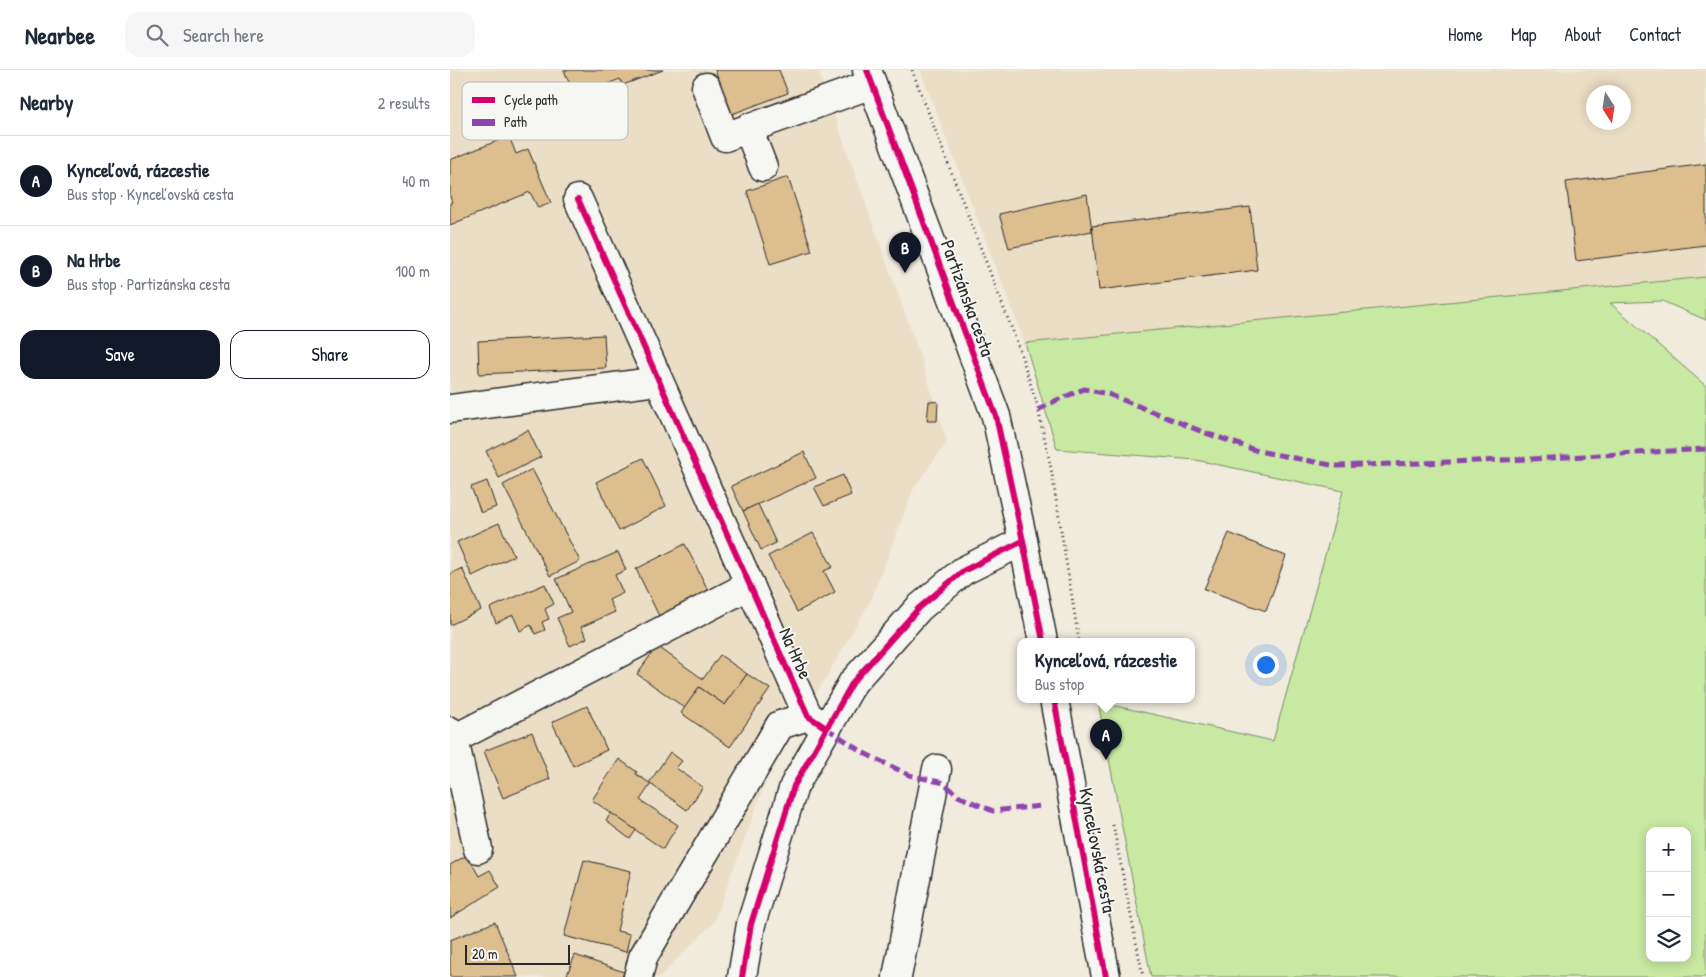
<!DOCTYPE html>
<meta charset="utf-8">
<style>
body{margin:0;font-family:"Patrick Hand",sans-serif;background:#f6f6f7;color:#1f2937}
.controls{position:absolute;right:15px;bottom:15px;display:grid;overflow:hidden;border-radius:10px;box-shadow:0 2px 12px #0003}
.controls button{width:45px;height:45px;display:grid;place-items:center;padding:0;border:0;border-bottom:1px solid #e0e1e3;background:#fff;color:#1f2937;font:25px sans-serif}
.compass{position:absolute;left:1136px;top:15px;width:45px;height:45px;border-radius:50%;background:#fff;box-shadow:0 2px 12px #0003;rotate:168deg}
.scale{position:absolute;left:15px;bottom:12px;width:105px;box-sizing:border-box;padding-left:5px;border:2px solid #2b2b2b;border-top:0;font-size:14px;line-height:18px;white-space:nowrap;color:#2b2b2b;-webkit-text-stroke:4px #f6f6f2;paint-order:stroke}
.you{position:absolute;left:815px;top:594px;width:18px;height:18px;margin:-12px;border:4px solid #fff;border-radius:50%;background:#1a73e8;box-shadow:0 0 0 8px #1a73e833}
.badge{display:grid;place-items:center;width:32px;height:32px;border-radius:50%;background:#111827;color:#fff;font-size:16px;font-weight:700}
.pin{position:absolute;translate:-50% -41px;filter:drop-shadow(0 1px 2px #0008)}
.pin::after{content:'';position:absolute;top:26px;width:18px;height:15px;background:inherit;clip-path:polygon(0 0,100% 0,50% 100%)}
.popup{position:absolute;left:567px;top:568px;width:178px;height:65px;box-sizing:border-box;display:grid;place-content:center;border-radius:10px;background:#fff;filter:drop-shadow(0 1px 4px #0005);font-size:16px;white-space:nowrap;color:#747a83}
.popup b{font-size:19px;color:#1f2937}
.popup::after{content:'';position:absolute;left:50%;top:100%;margin-left:-10px;border:10px solid transparent;border-top-color:#fff}
.list{margin:0;padding:0;list-style:none}
h2{display:flex;justify-content:space-between;align-items:center;height:65px;margin:0;padding:0 20px;font-size:21px}
h2 small{font-size:16px;font-weight:400;color:#747a83}
.list li{display:grid;grid-template-columns:32px 1fr auto;gap:15px;align-items:center;box-sizing:border-box;height:90px;padding:0 20px;border-top:1px solid #e0e1e3}
.list b{display:block;font-size:19px;white-space:nowrap}
.list p{margin:0;font-size:16px;white-space:nowrap;color:#747a83}
.list em{font-size:16px;font-style:normal;color:#747a83}
.actions{display:flex;gap:10px;padding:15px 20px}
.actions a{flex:1;padding:11px 0;border:1px solid #111827;border-radius:15px;text-align:center;font-size:18px;color:#111827}
.actions .main{background:#111827;color:#fff}
.icon{flex:none;width:28px;height:28px;fill:none;stroke:currentColor;stroke-width:2;stroke-linecap:round;stroke-linejoin:round}
.map{position:relative;flex:none;width:1256px;height:907px;overflow:hidden}
header{display:flex;align-items:center;gap:30px;box-sizing:border-box;height:70px;padding:0 25px;background:#fff;border-bottom:1px solid #e0e1e3}
header strong{font-size:24px}
nav{display:flex;gap:28px;margin-inline-start:auto;font-size:18px}
.search{width:350px;height:45px;background:#f6f6f7;display:flex;align-items:center;gap:12px;box-sizing:border-box;padding:0 18px;border-radius:15px;color:#747a83;font-size:19px}
main{display:flex}
aside{flex:1;background:#fff}
.map>svg:first-child{display:block}
.built{fill:#ebdec6;fill-rule:evenodd}
.green{fill:#c7e9a2;stroke:#798a66;fill-rule:evenodd}
.building{fill:#dcbe8f;stroke:#2b2b2b}
.lines{fill:none;stroke-linecap:round;stroke-linejoin:round}
.minor-casing{stroke:#2b2b2b;stroke-width:31}
.path{stroke:#2b2b2b;stroke-width:3;stroke-dasharray:1 4;stroke-linecap:butt}
.minor{stroke:#f6f6f2;stroke-width:28}
.quiet{stroke:#8e44ad;stroke-width:5;stroke-dasharray:10 5;stroke-linecap:butt}
.cycleway-casing{stroke:#f6f6f2;stroke-width:9}
.cycleway{stroke:#d6006c;stroke-width:6}
.labels{text-anchor:middle;stroke-width:4;stroke-linejoin:round;paint-order:stroke}
.street-label{font-size:19px;fill:#2b2b2b;stroke:#f6f6f2}
.key{fill:#f6f6f2;stroke:#b9b9b6;stroke-width:1}
.key-label{font-size:14px;fill:#2b2b2b}
</style>
<header>
<strong>Nearbee</strong>
<div class="search"><svg class="icon" aria-label="search" viewBox="0 0 24 24"><circle cx="10" cy="10" r="6"/><path d="M15 15l6 6"/></svg>Search here</div>
<nav><a>Home</a><a>Map</a><a>About</a><a>Contact</a></nav>
</header>
<main>
<aside>
<h2>Nearby<small>2 results</small></h2>
<ul class="list">
<li><span class="badge">A</span><div><b>Kynceľová, rázcestie</b><p>Bus stop · Kynceľovská cesta</p></div><em>40 m</em></li>
<li><span class="badge">B</span><div><b>Na Hrbe</b><p>Bus stop · Partizánska cesta</p></div><em>100 m</em></li>
</ul>
<div class="actions"><a class="main">Save</a><a>Share</a></div>
</aside>
<div class="map">
<svg width="1256" height="907" viewBox="0 0 1256 907">
<rect width="100%" height="100%" fill="#f1ebde"/>
<filter id="ink" filterUnits="userSpaceOnUse"><feTurbulence type="fractalNoise" baseFrequency=".02" numOctaves="2"/><feDisplacementMap in="SourceGraphic" scale="10" xChannelSelector="R" yChannelSelector="G"/><feConvolveMatrix kernelMatrix="1 2 1 2 8 2 1 2 1" color-interpolation-filters="sRGB"/></filter>
<g filter="url(#ink)">
<g class="built">
<path d="M0,0H368L472,291L497,372L464,418L421,530L370,618L326,684L264,852L210,907H0Z"/>
<path d="M470,0H1256V207L575,273ZM1144,22H1174V52H1144Z"/>
</g>
<path class="green" d="M1256,207V250L1212,231L1160,233L1256,316V907H701L648,632L823,671L893,421L746,390L607,379L575,273ZM1200,761H1237V888H1200Z"/>
<g class="building">
<path d="M114,0H213L173,15L170,9L125,27Z"/>
<path d="M265,0H329L338,23L282,44Z"/>
<path d="M59,66L66,84L78,79L101,133L88,138L80,122L0,155V133L2,132L0,127V90Z"/>
<path d="M1256,94V175L1126,191L1116,112Z"/>
<path d="M338,107L362,181L320,194L297,121Z"/>
<path d="M637,124L642,161L559,178L549,144Z"/>
<path d="M800,137L807,200L649,220L642,156Z"/>
<path d="M154,265L156,298L29,304L28,271Z"/>
<path d="M479,331L488,332L487,351H477Z"/>
<path d="M78,360L91,387L49,408L36,381Z"/>
<path d="M354,382L366,408L293,441L281,416Z"/>
<path d="M193,388L216,436L169,461L146,412Z"/>
<path d="M82,399L130,491L100,506L53,415Z"/>
<path d="M393,405L401,425L374,436L364,417Z"/>
<path d="M37,411L46,437L31,443L21,417Z"/>
<path d="M308,434L326,473L311,480L293,441Z"/>
<path d="M49,453L64,486L22,506L7,472Z"/>
<path d="M363,463L383,497L374,501L385,522L347,542L318,486Z"/>
<path d="M779,463L836,486L816,541L754,519Z"/>
<path d="M235,474L259,522L209,546L186,499Z"/>
<path d="M168,482L176,500L165,505L173,523L159,530L165,542L131,557L137,568L120,576L107,548L121,542L106,509Z"/>
<path d="M12,498L31,540L0,555V504Z"/>
<path d="M95,514L104,534L95,539L99,549L92,552L95,560L85,564L81,555L70,561L63,545L46,553L40,538Z"/>
<path d="M207,576L253,609L270,585L297,604L275,635L249,617L235,638L187,604Z"/>
<path d="M297,604L320,619L280,677L231,643L249,617L275,635Z"/>
<path d="M137,636L157,680L123,696L102,652Z"/>
<path d="M82,662L100,709L53,728L34,681Z"/>
<path d="M220,682L232,691L226,698L253,717L237,740L199,713Z"/>
<path d="M169,689L187,702L186,704L201,714L190,730L228,755L213,779L142,730Z"/>
<path d="M161,743L186,760L180,769L156,751Z"/>
<path d="M17,785L29,806L40,800L50,817L0,848V795Z"/>
<path d="M134,790L181,801L167,861L180,864L176,882L114,866Z"/>
<path d="M45,852L68,907H0V870Z"/>
<path d="M125,885L174,902L172,907H116Z"/>
</g>
<g class="lines">
<g class="minor-casing">
<g id="minor">
<path d="M417,0L546,346L573,471L593,571"/>
<path d="M256,17L275,67L422,14"/>
<path d="M298,58L313,97"/>
<path d="M128,129L358,646L376,658"/>
<path d="M0,339L208,311"/>
<path d="M604,629L656,907"/>
<path d="M0,661L4,669L300,515"/>
<path d="M4,669L28,779"/>
<path d="M188,907L193,887L330,655L358,646"/>
<path d="M292,907L301,854L344,716L403,612L469,538L513,501L573,471"/>
<path d="M447,907L487,699"/>
</g>
</g>
<g class="path">
<path d="M462,0L568,275L587,334L601,398L629,571"/>
<path d="M663,755L693,907"/>
</g>
<use href="#minor" class="minor"/>
<g class="quiet">
<path d="M588,340L607,330L634,319L658,324L753,362L808,381L886,396L1082,389L1256,379"/>
<path d="M376,658L416,684L459,705L494,713L508,726L543,741L591,736"/>
</g>
<g class="cycleway-casing">
<g id="cycleway">
<path d="M417,0L546,346L573,471L593,571"/>
<path d="M128,129L358,646L376,658"/>
<path d="M604,629L656,907"/>
<path d="M292,907L301,854L344,716L403,612L469,538L513,501L573,471"/>
</g>
</g>
<use href="#cycleway" class="cycleway"/>
</g>
</g>
<g class="labels">
<g class="street-label">
<text transform="translate(518 228) rotate(70)" y="7">Partizánska cesta</text>
<text transform="translate(346 583) rotate(66)" y="7">Na Hrbe</text>
<text transform="translate(648 780) rotate(79)" y="7">Kynceľovská cesta</text>
</g>
</g>
<rect x="12" y="12" width="166" height="58" rx="8" class="key"/>
<rect x="22" y="27" width="23" height="6" fill="#d6006c"/>
<rect x="22" y="49" width="23" height="7" fill="#8e44ad"/>
<g class="key-label">
<text x="54" y="35">Cycle path</text>
<text x="54" y="57">Path</text>
</g>
</svg>
<div class="controls">
<button>+</button>
<button>−</button>
<button><svg class="icon" aria-label="layers" viewBox="0 0 24 24"><path d="M12 4l9 5-9 5-9-5zM3 14l9 5 9-5"/></svg></button>
</div>
<svg class="compass" viewBox="-18 -18 36 36"><path d="M0-13l5 13h-10z" fill="#e53935"/><path d="M0 13l5-13h-10z" fill="#747a83"/></svg>
<div class="scale">20 m</div>
<div class="you"></div>
<div class="pin badge" style="left:656px;top:690px">A</div>
<div class="popup"><b>Kynceľová, rázcestie</b>Bus stop</div>
<div class="pin badge" style="left:455px;top:203px">B</div>
</div>
</main>
